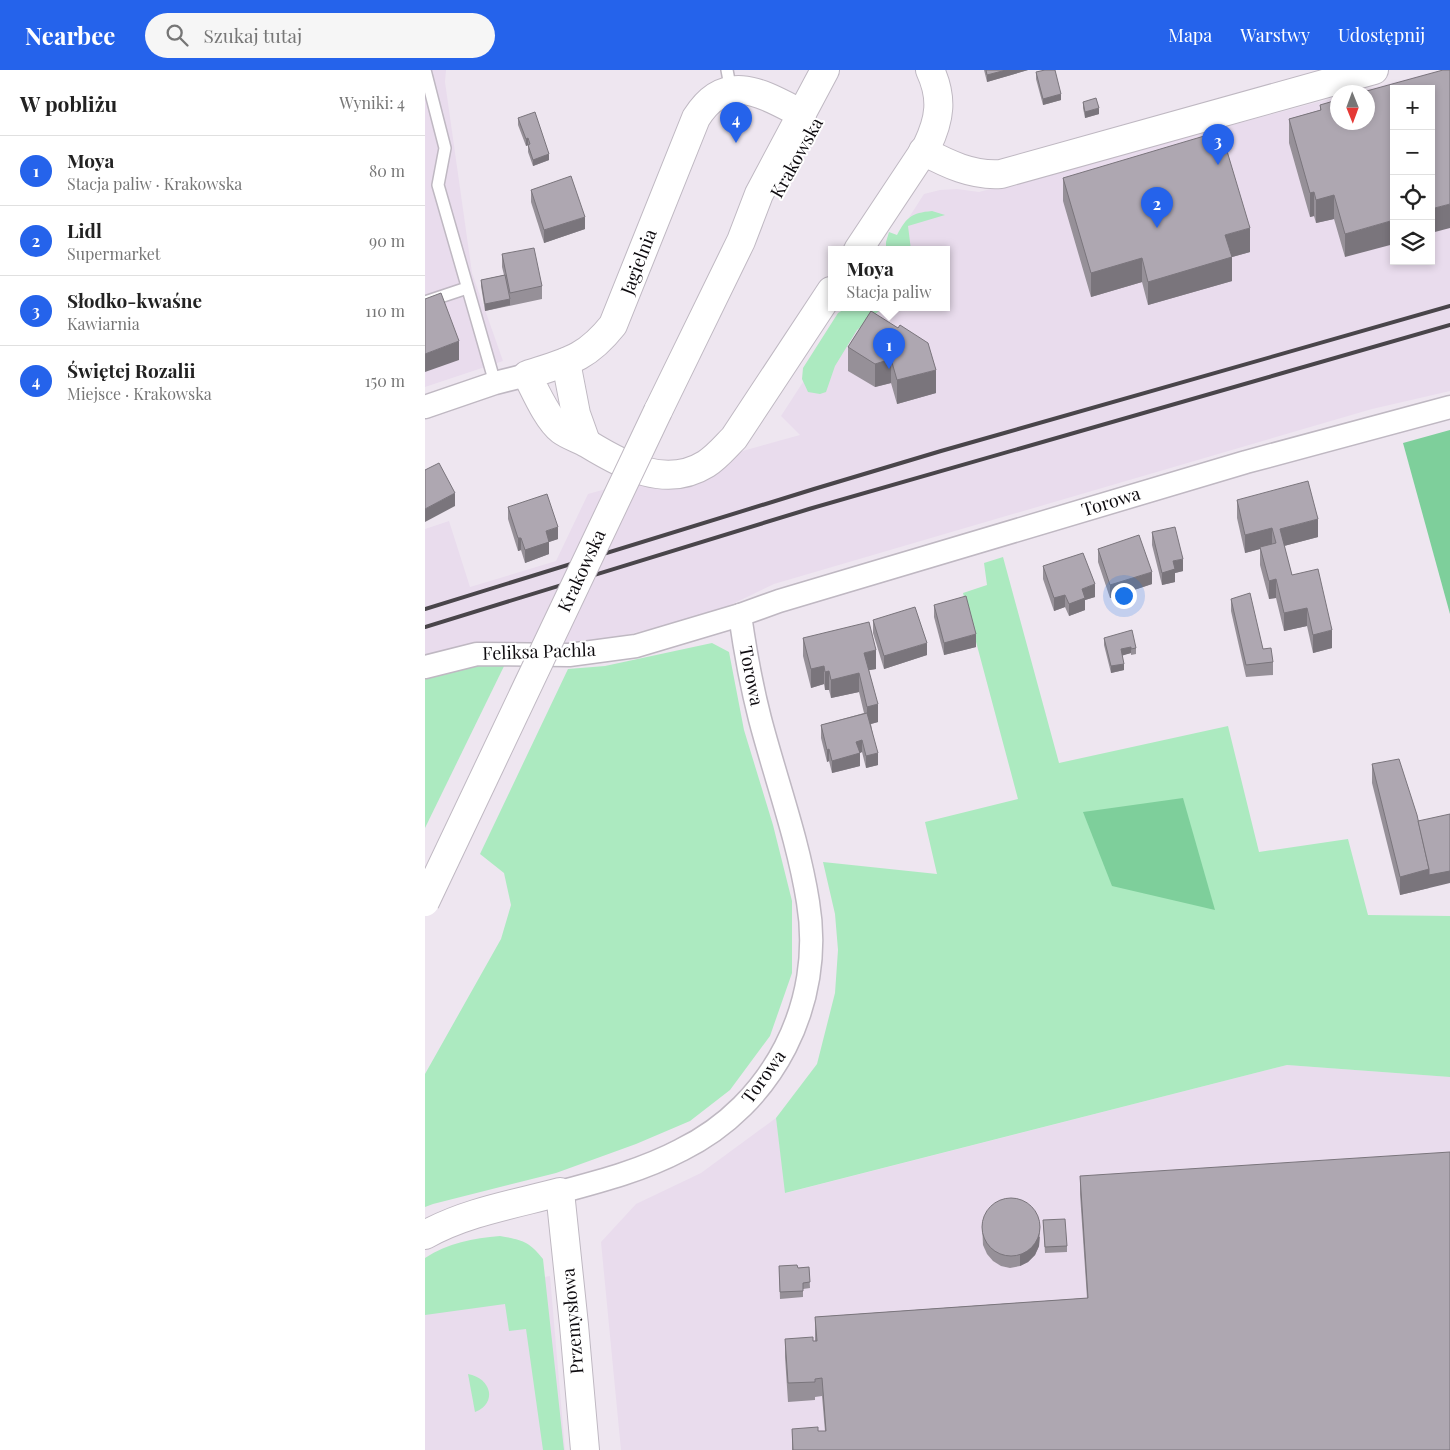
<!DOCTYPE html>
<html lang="pl">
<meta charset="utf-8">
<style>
body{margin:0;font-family:"Playfair Display",serif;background:#f6f6f6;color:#222}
.controls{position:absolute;right:15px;top:15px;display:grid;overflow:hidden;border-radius:0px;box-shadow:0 2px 8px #0003}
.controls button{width:45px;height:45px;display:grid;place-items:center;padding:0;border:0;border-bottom:1px solid #e0e0e0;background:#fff;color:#222;font:25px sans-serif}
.compass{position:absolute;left:905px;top:15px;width:45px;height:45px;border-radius:50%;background:#fff;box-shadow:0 2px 8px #0003;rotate:179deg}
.you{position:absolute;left:698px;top:525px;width:18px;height:18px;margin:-12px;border:4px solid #fff;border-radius:50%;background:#1a73e8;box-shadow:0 0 0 8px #1a73e833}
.badge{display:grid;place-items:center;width:32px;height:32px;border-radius:50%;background:#2563eb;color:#fff;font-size:16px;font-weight:700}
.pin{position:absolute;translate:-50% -41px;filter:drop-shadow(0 1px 2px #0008)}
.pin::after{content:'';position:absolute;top:26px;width:18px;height:15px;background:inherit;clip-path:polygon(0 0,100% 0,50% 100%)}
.popup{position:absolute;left:403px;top:176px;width:122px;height:65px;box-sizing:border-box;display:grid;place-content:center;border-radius:0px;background:#fff;filter:drop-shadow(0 1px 4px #0005);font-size:16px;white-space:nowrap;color:#767676}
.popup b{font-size:19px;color:#222}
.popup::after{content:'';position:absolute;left:50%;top:100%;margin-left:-10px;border:10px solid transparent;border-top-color:#fff}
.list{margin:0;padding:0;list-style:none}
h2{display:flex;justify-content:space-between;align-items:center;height:65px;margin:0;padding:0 20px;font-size:21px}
h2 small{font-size:16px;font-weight:400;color:#767676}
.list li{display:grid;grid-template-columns:32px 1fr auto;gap:15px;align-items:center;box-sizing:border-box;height:70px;padding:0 20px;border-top:1px solid #e0e0e0}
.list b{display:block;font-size:19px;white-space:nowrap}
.list p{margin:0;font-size:16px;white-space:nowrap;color:#767676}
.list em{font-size:16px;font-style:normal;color:#767676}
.icon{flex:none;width:28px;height:28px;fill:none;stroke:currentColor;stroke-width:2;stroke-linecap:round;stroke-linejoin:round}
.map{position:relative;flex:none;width:1025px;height:1380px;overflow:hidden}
header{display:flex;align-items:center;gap:30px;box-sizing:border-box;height:70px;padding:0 25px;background:#2563eb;color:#fff}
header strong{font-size:24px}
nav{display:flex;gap:28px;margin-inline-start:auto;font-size:18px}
.search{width:350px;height:45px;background:#f6f6f6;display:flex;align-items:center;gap:12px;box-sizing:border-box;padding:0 18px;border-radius:28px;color:#767676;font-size:19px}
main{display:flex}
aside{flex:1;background:#fff}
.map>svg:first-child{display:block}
.built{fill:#e9dced;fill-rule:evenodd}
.green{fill:#aceac0}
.forest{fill:#7ecf9b}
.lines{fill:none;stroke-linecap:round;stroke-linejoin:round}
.service-casing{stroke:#bfb8c2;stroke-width:14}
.minor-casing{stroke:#bfb8c2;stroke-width:25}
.tertiary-casing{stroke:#bfb8c2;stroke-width:30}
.secondary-casing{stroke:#bfb8c2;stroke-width:30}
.service{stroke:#fff;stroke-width:11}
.minor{stroke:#fff;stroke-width:22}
.tertiary{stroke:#fff;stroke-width:28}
.secondary{stroke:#fff;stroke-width:28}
.rail{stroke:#49454a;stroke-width:4}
.secondary-bridge-casing{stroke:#bfb8c2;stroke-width:30;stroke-linecap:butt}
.secondary-bridge{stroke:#fff;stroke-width:28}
.wall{fill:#969098}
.shaded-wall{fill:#7a757c}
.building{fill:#aea7b1;stroke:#7a757c}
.labels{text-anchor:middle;stroke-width:4;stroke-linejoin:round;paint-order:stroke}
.street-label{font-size:18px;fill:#0f0c10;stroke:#fff}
</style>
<header>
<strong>Nearbee</strong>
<div class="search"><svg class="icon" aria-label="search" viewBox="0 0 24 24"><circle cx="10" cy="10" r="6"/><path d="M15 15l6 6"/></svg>Szukaj tutaj</div>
<nav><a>Mapa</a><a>Warstwy</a><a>Udostępnij</a></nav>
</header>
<main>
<aside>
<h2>W pobliżu<small>Wyniki: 4</small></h2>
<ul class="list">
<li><span class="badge">1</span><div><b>Moya</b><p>Stacja paliw · Krakowska</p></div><em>80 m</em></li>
<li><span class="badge">2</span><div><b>Lidl</b><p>Supermarket</p></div><em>90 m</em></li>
<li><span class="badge">3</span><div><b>Słodko-kwaśne</b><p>Kawiarnia</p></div><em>110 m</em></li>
<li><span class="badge">4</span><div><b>Świętej Rozalii</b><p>Miejsce · Krakowska</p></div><em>150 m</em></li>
</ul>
</aside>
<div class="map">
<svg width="1025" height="1380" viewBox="0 0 1025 1380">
<rect width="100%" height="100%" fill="#eee6f0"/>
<g class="built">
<path d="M0,0H21L20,12L47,203L78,291L0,317Z"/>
<path d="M1016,0H1025V321L947,339L349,514L287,544L163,574L88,579H27L0,585V459L24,451L45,517L131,491L163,424L375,365L356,346L426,238H522V180H463L499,124L515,120L532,119L554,122L912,27V52H942V22H931ZM969,19H1006V191H969Z"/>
<path d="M862,995L1025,1007V1380H196L176,1172L211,1134L276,1103L351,1048L361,1123Z"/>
<path d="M125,1206L140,1380H0V1229Z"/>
</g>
<g class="green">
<path d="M507,141L520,145L483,156L486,180H461V172L464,162L472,165C482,147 486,143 507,141Z"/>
<path d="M421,238H454L455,240L432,260L410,296L401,322L395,324L383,322L377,309L378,298L413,243Z"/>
<path d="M578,487L634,693L803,656L834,782L923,769L943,845L1025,846V1007L862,995L360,1123L351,1048L392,994L410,923L413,880L410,844L398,792L512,804L500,752L593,729L538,523L562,515L559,493Z"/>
<path d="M287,573L304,582L319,660L348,755L367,831V903L345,966L305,1020L265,1051L211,1074L131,1103L8,1134L0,1137V1004L76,869L86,835L79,803L55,784L143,599L180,596Z"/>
<path d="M82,590L0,758V603Z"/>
<path d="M75,1166C97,1170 104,1171 118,1189L139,1380H118L101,1259L84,1261L80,1234L0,1245V1188C23,1173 48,1168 75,1166Z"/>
<path d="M43,1304C66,1308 73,1333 50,1342Z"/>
</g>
<g class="forest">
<path d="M1025,360V544L978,373Z"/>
<path d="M758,728L790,840L687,816L658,742Z"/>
</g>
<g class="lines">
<g class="service-casing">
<g id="service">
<path d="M0,0L20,78L13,115L70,313"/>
<path d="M302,0L306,21"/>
<path d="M0,232L42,218"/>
</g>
</g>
<g class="minor-casing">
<g id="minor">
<path d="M0,337L70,313L102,305"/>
<path d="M0,597L52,584L144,585L211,576L315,545"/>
<path d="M135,1122C176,1111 218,1100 256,1080C348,1035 400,933 383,832C373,769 351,710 335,649C326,614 320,580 315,545L354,531L821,392L1025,337"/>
</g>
</g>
<g class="tertiary-casing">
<g id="tertiary">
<path d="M377,44C338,24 301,0 271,48L188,255C161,289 142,292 102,305C110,320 122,349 136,360C144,366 155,369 163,374C199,396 241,419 281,394C292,387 300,377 309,368L406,221"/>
<path d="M498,81C523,94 547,106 576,104L949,0"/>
<path d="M433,180L502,76C515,49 518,28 505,0"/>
<path d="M141,292L151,344L161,372"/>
<path d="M0,1165C41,1142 90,1134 135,1122L149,1255L160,1380"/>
</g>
</g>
<g class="secondary-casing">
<path id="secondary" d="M233,341L316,171L334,124L400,0"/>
</g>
<use href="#service" class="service"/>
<use href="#minor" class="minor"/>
<use href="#tertiary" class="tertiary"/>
<use href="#secondary" class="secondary"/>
<g class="rail">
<path d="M0,539L389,419L516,381L1025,236"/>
<path d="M0,557L384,439L1025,255"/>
</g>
<g class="secondary-bridge-casing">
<path id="secondary-bridge" d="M0,832L233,341"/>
</g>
<use href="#secondary-bridge" class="secondary-bridge"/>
</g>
<g class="wall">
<path d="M559,0H603L562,12Z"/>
<path d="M611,2L636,30L618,35L611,9Z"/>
<path d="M658,32L674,44L660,48L658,38Z"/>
<path d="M895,35L942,52L920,187L909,149L891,153L889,146L885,147L864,73V49L895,40Z"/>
<path d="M93,48L124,90L108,96L103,82V75L101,76L93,55Z"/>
<path d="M638,108L825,182L807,187V211L723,235L717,212L666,227L638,131Z"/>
<path d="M106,120L160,159L119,173L106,132Z"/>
<path d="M77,184L117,216V229L60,241L56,216V210L79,205L77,197Z"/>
<path d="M446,241L511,323L472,334L466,313L450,317L423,301V277Z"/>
<path d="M812,430L893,467L859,476L867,505L907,578L888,583L882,556L859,561L851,528L844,529L835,495V479L820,483L812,448Z"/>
<path d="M83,437L133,469L124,472V484L100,493L96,480L93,481L83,449Z"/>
<path d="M727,462L758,501L750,503V512L737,515L727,475Z"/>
<path d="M673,479L727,514L685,528L673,492Z"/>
<path d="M618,496L670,527L660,530V540L644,546L640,537L629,541L618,509Z"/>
<path d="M806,529L838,579L848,592V605L821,607L806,541Z"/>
<path d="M509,535L551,577L519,585L509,547Z"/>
<path d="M448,550L502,585L459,599L448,563Z"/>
<path d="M378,568L451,599L444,600L453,652L446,654L453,695L441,698L437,682L435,683V696L407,703L404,691L402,692L396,668V655L439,643L434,622L406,628L404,620H400L399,614L386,618L378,586Z"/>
<path d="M679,568L711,578V584L706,585V583L697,585L699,600L686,603L679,575Z"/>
<path d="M947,694L993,751L1004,818L975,825L947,713Z"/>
<path d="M655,1106L1025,1380H367V1359L393,1361H400L397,1326L390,1327V1330L363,1332L360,1287V1269L390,1271V1247L662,1228L655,1124Z"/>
<path d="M618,1150L642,1176V1182L620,1183Z"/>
<path d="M557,1154L615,1167L614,1176L610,1185L603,1192L595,1196L585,1198L576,1196L568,1191L562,1184L558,1175Z"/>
<path d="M354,1196L373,1198L384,1197L385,1218L378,1219V1227L355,1229Z"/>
</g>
<g class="shaded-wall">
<path d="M581,0H603L562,12V5Z"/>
<path d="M636,24V30L618,35V29Z"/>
<path d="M674,38V44L660,48V42Z"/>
<path d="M103,68V75L101,76V69Z"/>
<path d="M124,84V90L108,96V90Z"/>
<path d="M889,122V146L885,147V123Z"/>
<path d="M909,125V149L891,153V130Z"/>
<path d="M1025,134V158L1006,163V139Z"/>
<path d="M160,147V159L119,173V160Z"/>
<path d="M969,150V174L920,187V164Z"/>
<path d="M825,158V182L800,189V165Z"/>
<path d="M807,187V211L723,235V212Z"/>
<path d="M717,188V212L666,227V203Z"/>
<path d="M85,229V235L60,241V234Z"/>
<path d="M34,271V290L0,302V284Z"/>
<path d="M466,289V313L450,317V294Z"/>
<path d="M511,300V323L472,334V310Z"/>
<path d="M30,423V436L0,452V439Z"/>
<path d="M893,449V467L855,477V459Z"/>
<path d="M133,457V469L124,472V484L100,493V480L121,461Z"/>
<path d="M847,458V476L835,477V479L820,483V465Z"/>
<path d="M93,468H96V480L93,481Z"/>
<path d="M758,489V501L750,503V512L737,515V503L748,491Z"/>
<path d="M727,502V514L685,528V515Z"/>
<path d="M851,509V528L844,529V511Z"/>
<path d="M670,514V527L660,530V540L644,546V534L657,519Z"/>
<path d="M640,525V537L629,541V528Z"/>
<path d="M882,538V556L859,561V543Z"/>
<path d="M907,560V578L888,583V565Z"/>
<path d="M551,564V577L519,585V573Z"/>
<path d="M502,573V585L459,599V586Z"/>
<path d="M706,577V583L696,586V579Z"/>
<path d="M451,580V599L439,601V583Z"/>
<path d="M699,594V600L686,603V596Z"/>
<path d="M399,596V614L386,618V599Z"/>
<path d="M404,601V620H400V602Z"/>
<path d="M434,603V622L406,628V610Z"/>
<path d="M453,634V652L442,655V637Z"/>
<path d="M437,670V682L431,684V672Z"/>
<path d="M404,679V691L402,692V680Z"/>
<path d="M435,683V696L407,703V691Z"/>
<path d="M453,683V695L441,698V686Z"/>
<path d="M1004,799L1025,801V813L975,825V807Z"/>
<path d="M615,1154L614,1176L610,1185L603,1192L595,1196V1184Z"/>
</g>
<g class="building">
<path d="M561,0H581L562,5Z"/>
<path d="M620,0H630L636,24L618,29L611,2Z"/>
<path d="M1018,0H1025V134L1006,139V19H969V150L920,164L909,125L891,130L889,122L885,123L864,49L896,40L895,35L912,30V52H942V22H938Z"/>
<path d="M671,28L674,38L660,42L658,32Z"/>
<path d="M110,42L124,84L108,90L103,75L105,74L103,68L101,69L93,48Z"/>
<path d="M796,61L825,158L800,165L807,187L723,212L717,188L666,203L638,108Z"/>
<path d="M146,106L160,147L119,160L106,120Z"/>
<path d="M109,178L117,216L85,223L77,184Z"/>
<path d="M80,205L85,229L60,234L56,210Z"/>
<path d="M16,223L34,271L0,284V229Z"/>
<path d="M446,241L473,258L475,255L503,273L511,300L472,310L466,289L450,294L423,277Z"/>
<path d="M14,393L30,423L0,439V400Z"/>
<path d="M883,411L893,449L855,459L867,505L893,499L907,560L888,565L882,538L859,543L851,509L844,511L835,477L851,473L847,458L820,465L812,430Z"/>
<path d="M122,424L133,457L121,461L124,472L100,480L96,468H93L83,437Z"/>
<path d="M750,457L758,489L748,491L750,499L737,503L727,462Z"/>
<path d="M714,465L727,502L685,515L673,479Z"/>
<path d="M658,483L670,514L657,519L660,528L644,534L640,525L629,528L618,496Z"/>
<path d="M825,523L838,579L846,578L848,592L821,595L806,529Z"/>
<path d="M541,526L551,564L519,573L509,535Z"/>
<path d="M490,537L502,573L459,586L448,550Z"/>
<path d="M444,552L451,580L439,583L453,634L442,637L434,603L406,610L404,601L400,602L399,596L386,599L378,568Z"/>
<path d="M707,560L711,578L706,579V577L696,579L699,594L686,596L679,568Z"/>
<path d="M442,643L453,683L441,686L437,670L431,672L435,683L407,691L404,679L402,680L396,655Z"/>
<path d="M974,689L992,745L1004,799L975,807L947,694Z"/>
<path d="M1025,744V801L1004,805V799L993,751Z"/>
<path d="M1025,1082V1380H368L367,1359L393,1357V1361H401L397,1308L390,1309V1312L363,1313L360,1269L388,1267V1271H392L390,1247L663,1228L655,1106Z"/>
<circle cx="586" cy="1157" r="29"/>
<path d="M640,1149L642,1176L620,1177L618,1150Z"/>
<path d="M372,1195L373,1198L384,1197L385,1212L378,1213V1221L355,1222L354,1196Z"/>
</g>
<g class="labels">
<g class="street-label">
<text transform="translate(372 88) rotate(-61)" y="6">Krakowska</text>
<text transform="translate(214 192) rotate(-69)" y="6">Jagielnia</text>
<text transform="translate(686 432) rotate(-17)" y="6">Torowa</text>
<text transform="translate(157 501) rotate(-65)" y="6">Krakowska</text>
<text transform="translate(114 582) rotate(-2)" y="6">Feliksa Pachla</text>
<text transform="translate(326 606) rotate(79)" y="6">Torowa</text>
<text transform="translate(339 1007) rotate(-54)" y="6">Torowa</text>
<text transform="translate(148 1251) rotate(-95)" y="6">Przemysłowa</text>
</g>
</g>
</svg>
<div class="controls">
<button>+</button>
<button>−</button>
<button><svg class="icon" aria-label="locate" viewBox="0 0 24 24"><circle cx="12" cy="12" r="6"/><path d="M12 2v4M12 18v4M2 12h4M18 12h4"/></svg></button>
<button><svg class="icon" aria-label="layers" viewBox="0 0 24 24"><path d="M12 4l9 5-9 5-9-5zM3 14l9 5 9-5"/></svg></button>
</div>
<svg class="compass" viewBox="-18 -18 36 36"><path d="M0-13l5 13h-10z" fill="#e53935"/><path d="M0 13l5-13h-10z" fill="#767676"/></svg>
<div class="you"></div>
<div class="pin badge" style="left:464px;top:299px">1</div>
<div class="popup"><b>Moya</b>Stacja paliw</div>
<div class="pin badge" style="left:732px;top:158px">2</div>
<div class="pin badge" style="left:793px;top:95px">3</div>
<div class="pin badge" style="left:311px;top:73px">4</div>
</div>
</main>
